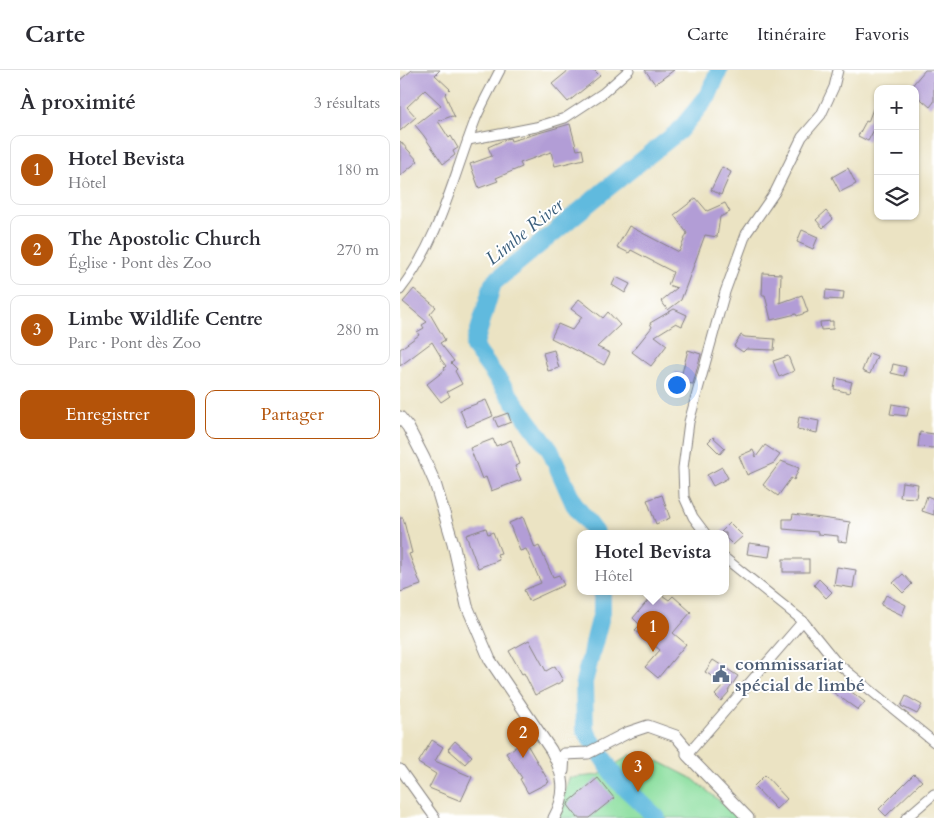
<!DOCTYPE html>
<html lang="fr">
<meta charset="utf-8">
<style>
body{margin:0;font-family:Cardo,serif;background:#f7f7f7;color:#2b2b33}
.controls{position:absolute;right:15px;top:15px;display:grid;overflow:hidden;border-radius:10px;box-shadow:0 1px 4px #0004}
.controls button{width:45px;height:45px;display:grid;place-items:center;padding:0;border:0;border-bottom:1px solid #e1e1e2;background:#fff;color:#2b2b33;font:25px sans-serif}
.you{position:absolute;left:276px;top:314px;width:18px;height:18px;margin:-12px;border:4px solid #fff;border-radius:50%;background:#1a73e8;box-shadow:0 0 0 8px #1a73e833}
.badge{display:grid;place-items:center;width:32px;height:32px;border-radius:50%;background:#b45309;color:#fff;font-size:16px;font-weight:700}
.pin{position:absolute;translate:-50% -41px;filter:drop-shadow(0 1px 2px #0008)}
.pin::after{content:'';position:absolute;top:26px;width:18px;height:15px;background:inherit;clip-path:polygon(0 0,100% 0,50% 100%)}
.popup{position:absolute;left:177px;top:460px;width:152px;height:65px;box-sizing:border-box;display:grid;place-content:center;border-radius:10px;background:#fff;filter:drop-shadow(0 1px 4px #0005);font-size:16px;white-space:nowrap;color:#7c7c81}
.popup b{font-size:19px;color:#2b2b33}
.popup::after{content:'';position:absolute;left:50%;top:100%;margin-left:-10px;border:10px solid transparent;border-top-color:#fff}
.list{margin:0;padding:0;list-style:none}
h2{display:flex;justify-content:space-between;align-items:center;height:65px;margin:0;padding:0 20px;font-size:21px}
h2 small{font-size:16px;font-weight:400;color:#7c7c81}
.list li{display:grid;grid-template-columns:32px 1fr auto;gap:15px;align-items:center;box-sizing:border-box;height:70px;margin:0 10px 10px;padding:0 10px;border:1px solid #e1e1e2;border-radius:10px}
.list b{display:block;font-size:19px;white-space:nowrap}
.list p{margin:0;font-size:16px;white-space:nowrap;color:#7c7c81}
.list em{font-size:16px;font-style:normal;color:#7c7c81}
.actions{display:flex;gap:10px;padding:15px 20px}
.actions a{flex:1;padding:11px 0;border:1px solid #b45309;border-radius:10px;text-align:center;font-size:18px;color:#b45309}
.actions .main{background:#b45309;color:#fff}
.icon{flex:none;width:28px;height:28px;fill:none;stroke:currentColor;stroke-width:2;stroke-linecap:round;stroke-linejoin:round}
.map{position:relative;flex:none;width:534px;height:748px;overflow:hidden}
header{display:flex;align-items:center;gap:30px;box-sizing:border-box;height:70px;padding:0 25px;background:#fff;border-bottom:1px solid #e1e1e2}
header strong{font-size:24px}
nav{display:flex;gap:28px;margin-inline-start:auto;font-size:18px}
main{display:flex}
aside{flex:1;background:#fff}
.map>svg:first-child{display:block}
.green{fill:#8ddfa0;stroke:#58806e}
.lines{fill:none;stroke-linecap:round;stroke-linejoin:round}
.river{stroke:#61bade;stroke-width:18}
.building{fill:#b29dd6}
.minor-casing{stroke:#86827f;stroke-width:11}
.tertiary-casing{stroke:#86827f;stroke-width:13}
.minor{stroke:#fff;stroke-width:9}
.tertiary{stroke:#fff;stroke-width:11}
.labels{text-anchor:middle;stroke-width:4;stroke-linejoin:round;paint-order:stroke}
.service-label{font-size:18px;font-weight:bold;fill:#4e5e75;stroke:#fff;text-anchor:start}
.water-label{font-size:19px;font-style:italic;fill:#3b5f7c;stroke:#fff}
</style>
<header>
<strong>Carte</strong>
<nav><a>Carte</a><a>Itinéraire</a><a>Favoris</a></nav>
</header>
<main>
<aside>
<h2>À proximité<small>3 résultats</small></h2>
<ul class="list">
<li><span class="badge">1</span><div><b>Hotel Bevista</b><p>Hôtel</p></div><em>180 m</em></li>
<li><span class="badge">2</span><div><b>The Apostolic Church</b><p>Église · Pont dès Zoo</p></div><em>270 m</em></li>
<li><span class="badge">3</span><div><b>Limbe Wildlife Centre</b><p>Parc · Pont dès Zoo</p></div><em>280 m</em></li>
</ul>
<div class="actions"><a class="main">Enregistrer</a><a>Partager</a></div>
</aside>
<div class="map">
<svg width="534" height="748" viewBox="0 0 534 748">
<rect width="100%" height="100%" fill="#fff"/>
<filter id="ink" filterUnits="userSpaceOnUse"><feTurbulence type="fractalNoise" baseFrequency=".02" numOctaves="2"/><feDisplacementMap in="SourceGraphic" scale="10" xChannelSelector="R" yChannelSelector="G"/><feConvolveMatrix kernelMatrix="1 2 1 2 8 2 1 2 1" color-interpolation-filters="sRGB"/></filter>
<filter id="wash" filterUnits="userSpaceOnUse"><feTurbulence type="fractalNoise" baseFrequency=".0096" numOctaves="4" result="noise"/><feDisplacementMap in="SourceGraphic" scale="20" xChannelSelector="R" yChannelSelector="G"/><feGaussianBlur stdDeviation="1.12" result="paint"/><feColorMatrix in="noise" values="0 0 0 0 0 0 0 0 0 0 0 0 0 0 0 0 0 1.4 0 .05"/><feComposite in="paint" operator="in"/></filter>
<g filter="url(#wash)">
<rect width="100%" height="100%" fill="#ebe3c3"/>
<path class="green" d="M230,685L260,692L293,709L340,748H157L169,708L199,705Z"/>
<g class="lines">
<g class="river">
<path d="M196,463L174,434L150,380L74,277L93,213L205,120L279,61L308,26L319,0"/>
<path d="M202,521V542L184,612L185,660L217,710L257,748"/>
</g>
</g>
<g id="blocks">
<g class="building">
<path d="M12,0H40L35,5L50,19L45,24L55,48L52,46L38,51L49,68L51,66L58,78L53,81L55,85L43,94L24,66L15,55L41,35L25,20L7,37L16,47L0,61V10Z"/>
<path d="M169,0H194L200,6L168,32L152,14Z"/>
<path d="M245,0H274L255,14Z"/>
<path d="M525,0H534V32L530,37L515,24V19H509Z"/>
<path d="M477,28L478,52L468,71L458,66L466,51L468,52Z"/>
<path d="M170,54L177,80L182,79L184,89L155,96L151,82L120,93L122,97L96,108L98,111L79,118L70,94L92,86L88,77L106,69L110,68L111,71Z"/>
<path d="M0,71L18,91L0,106Z"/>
<path d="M322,97L331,102L321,125L311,120Z"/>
<path d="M448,98L456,114L440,122L432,107Z"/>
<path d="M296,128L307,141L325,133L330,142L320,147L317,167L305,165L281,230L268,240L261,231L277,218L268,215L273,202L231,180L229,183L217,177L229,156L279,182L287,163L274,145Z"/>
<path d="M426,141L433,149L423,158L416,150Z"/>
<path d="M402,160L418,167L413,179L397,172Z"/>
<path d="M363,203L381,204L380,233L402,225L408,242L397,246L396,244L371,250L365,225H362Z"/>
<path d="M216,207L230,214L225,223L212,215Z"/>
<path d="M14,219L36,237L30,244L45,270L40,273L54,291L51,293L57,299L55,301L62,314L47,322L50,326L41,332L27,314L45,300L44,298L46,296L40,288L41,287L32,272L0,296V279L19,265L17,262L24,258L22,255L27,252L3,232Z"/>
<path d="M426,220L444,222L443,230L425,229Z"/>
<path d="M179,229L203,248L208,242L220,255L197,277L210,283L204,295L151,268L158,254L172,260L182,247L171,239Z"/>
<path d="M274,239L287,245L282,256L276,253L255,266L267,275L251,296L232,282L252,257L250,253Z"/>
<path d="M433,251V259L421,260L420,252Z"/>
<path d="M341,265L345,267L375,269L374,280L346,279L343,282L334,276Z"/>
<path d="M154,280L159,298L148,301L143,283Z"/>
<path d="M288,280L301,284L293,314L273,310L275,302L282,303Z"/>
<path d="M469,283L477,286L470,304L462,301Z"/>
<path d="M388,286L394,301L379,307L373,291Z"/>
<path d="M493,294L506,297L504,306L491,303Z"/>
<path d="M436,308L452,312L449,323L434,319Z"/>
<path d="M86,330L93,346L67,357L60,340Z"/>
<path d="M492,334L509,337L507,346L490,344Z"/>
<path d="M108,343L111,352L98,357L94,348Z"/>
<path d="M399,347L419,351L417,363L397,359Z"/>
<path d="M520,362L534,364V378L518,377Z"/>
<path d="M313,367L325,378L320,384L308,372Z"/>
<path d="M93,369L96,376L111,370L120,394L115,396L121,410L91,421L86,407L82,409L70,378Z"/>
<path d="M365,375L380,385L374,393L347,405L339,386L353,380L356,387Z"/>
<path d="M381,391L399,398L394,410L391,408L378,426L363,415Z"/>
<path d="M322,397L328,408L313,416L307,405Z"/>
<path d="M502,412L518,414L516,428L500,427Z"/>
<path d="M262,425L270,448L256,454L247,430Z"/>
<path d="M527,426L534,429V445L522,441Z"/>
<path d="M393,444L450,452L447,472L438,471V466L418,464V462L383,459V449H392Z"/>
<path d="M123,447L135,478L139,476L153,507L159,505L164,515L129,531L124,520L141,513L126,479L120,481L109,453Z"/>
<path d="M0,448H3L12,483L9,484L21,515L0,522Z"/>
<path d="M330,453L343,466L333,475L326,468V463H320Z"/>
<path d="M86,458L88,464L93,462L101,483L97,484L99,490L78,498L66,465Z"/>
<path d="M349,473L371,476L369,487L347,484Z"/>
<rect x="383" y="489" width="26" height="13"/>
<path d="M437,497L456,500L453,518L434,515Z"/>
<path d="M503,504L512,514L503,523L493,513Z"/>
<path d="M419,509L432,522L426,528L414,515Z"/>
<path d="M256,521L269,530L273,526L291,542L273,563L286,574L258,608L245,597L260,580L235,560L240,555L233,548Z"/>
<path d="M486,525L506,535L502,545L481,535Z"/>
<path d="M129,570L146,601L155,596L163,611L135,625L124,603L122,604L109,581Z"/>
<path d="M313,590L338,606L328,621L329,622L321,631L315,625L325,614L305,602Z"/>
<path d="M437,611L465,632L458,640L430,620Z"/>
<path d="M506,626L522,635L517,644L501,636Z"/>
<path d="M32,670L43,677L35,691L72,707L61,731L29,718L36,704L18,693Z"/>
<path d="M55,671L72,686L65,694L48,679Z"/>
<path d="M125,671L149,712L128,723L120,709L122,708L106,683Z"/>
<path d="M514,704L522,711L486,746L479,739Z"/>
<path d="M365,705L387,729L376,739L354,716Z"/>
<path d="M198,708L214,728L189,748H178L168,735L169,732Z"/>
</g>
</g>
</g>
<g filter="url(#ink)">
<use href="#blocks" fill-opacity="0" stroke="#86827f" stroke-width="1"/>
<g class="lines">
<g class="minor-casing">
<g id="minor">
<path d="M68,70L136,57L165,48L203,23L229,0"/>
<path d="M0,220C40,169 53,107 76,48C83,32 92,16 100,0"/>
<path d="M305,463L293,447L284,427L283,398L289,352L325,222L346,164L375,122L402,67L421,45L434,17L438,0"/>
<path d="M403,551L437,593L534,672"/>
<path d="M287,685L403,551L326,489"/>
<path d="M0,699L35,748"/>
<path d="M506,748L534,724"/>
</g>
</g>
<g class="tertiary-casing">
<g id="tertiary">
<path d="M0,347L8,357L24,388L35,413L53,473L67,536L90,590L151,680C164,704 168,723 154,748"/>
<path d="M163,701L164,684L188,683L227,663L248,656L276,666L287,679V685L348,748"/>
</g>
</g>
<use href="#minor" class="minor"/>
<use href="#tertiary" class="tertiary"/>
</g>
</g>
<defs>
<g id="civic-bare" transform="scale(1.35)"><path d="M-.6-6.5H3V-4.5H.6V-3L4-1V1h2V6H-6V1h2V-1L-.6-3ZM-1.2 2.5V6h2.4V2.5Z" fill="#5c6f8a" stroke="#fff" stroke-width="2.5" paint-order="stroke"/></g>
</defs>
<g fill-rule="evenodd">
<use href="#civic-bare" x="321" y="604"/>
</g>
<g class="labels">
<g class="service-label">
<text x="335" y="600">commissariat<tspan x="335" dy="21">spécial de limbé</tspan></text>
</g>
<g class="water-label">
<text transform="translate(124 161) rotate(-39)" y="7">Limbe River</text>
</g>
</g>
</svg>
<div class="controls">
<button>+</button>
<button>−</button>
<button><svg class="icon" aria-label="layers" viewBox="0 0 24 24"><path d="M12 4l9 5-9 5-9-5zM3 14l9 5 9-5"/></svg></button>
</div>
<div class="you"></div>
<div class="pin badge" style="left:253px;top:582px">1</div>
<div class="popup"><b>Hotel Bevista</b>Hôtel</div>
<div class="pin badge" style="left:123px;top:688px">2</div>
<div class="pin badge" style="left:238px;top:722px">3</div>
</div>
</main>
